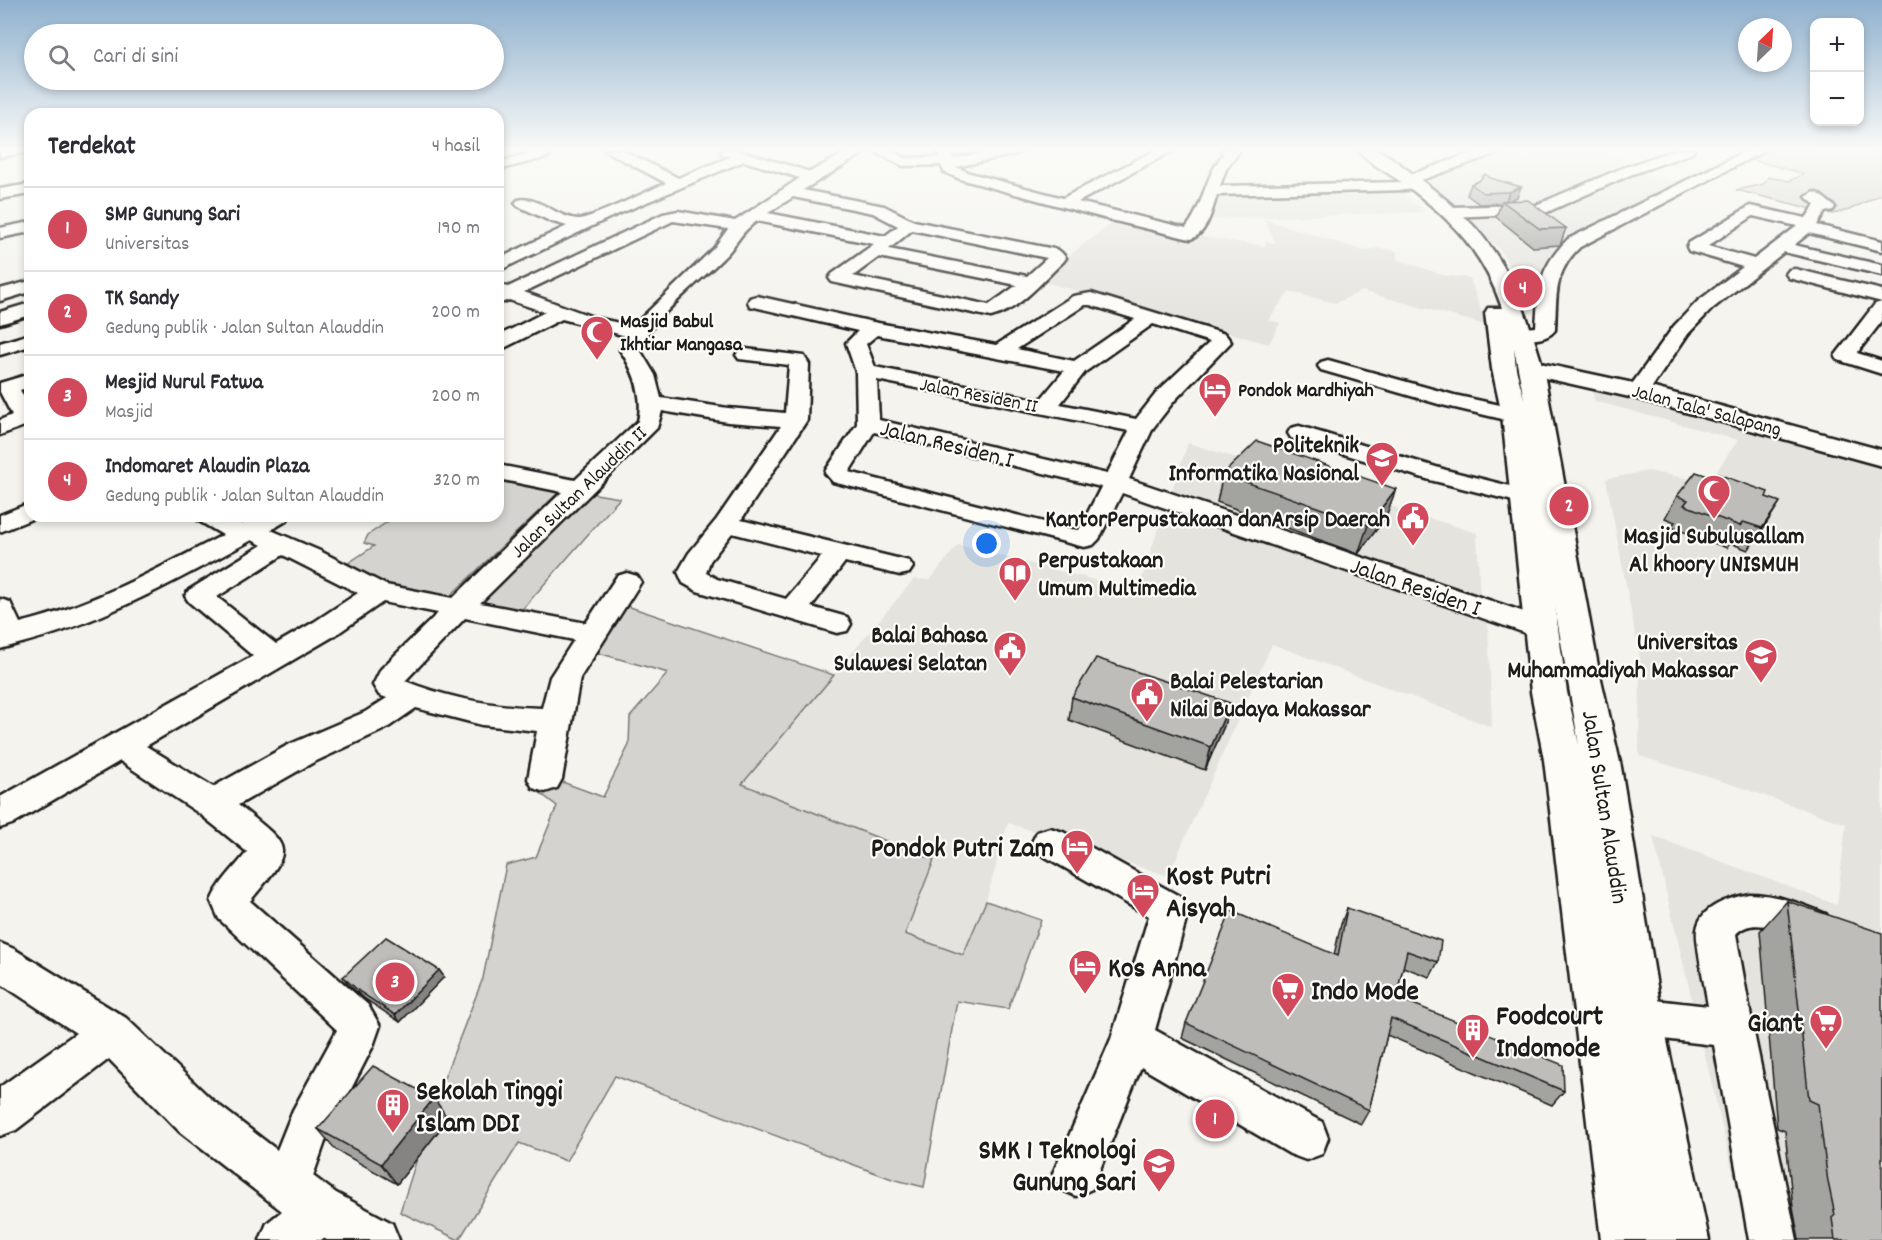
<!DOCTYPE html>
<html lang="id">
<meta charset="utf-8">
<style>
body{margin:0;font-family:Dekko,sans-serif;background:#f7f7f7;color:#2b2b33}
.controls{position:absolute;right:18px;top:18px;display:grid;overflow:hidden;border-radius:12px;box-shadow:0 3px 9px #0003}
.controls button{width:54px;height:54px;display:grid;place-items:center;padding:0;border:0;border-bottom:2px solid #e1e1e2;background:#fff;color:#2b2b33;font:30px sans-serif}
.compass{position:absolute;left:1738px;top:18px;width:54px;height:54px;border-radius:50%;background:#fff;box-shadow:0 3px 9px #0003;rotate:25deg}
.you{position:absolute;left:987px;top:544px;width:21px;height:21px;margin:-15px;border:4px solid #fff;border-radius:50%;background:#1a73e8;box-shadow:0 0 0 9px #1a73e833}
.badge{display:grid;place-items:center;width:39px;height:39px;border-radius:50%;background:#d1495b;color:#fff;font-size:20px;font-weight:700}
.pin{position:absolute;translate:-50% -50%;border:3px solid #fff;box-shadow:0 2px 6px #0006}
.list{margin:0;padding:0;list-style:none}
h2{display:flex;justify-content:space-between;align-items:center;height:78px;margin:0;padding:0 24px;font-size:26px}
h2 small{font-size:20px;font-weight:400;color:#7c7c81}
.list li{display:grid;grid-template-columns:39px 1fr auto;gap:18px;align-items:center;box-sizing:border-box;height:84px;padding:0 24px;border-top:2px solid #e1e1e2}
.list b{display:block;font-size:22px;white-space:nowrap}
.list p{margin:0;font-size:20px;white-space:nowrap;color:#7c7c81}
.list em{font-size:20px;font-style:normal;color:#7c7c81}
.icon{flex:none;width:33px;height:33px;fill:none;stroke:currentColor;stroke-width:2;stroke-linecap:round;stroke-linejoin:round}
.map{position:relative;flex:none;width:1882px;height:1240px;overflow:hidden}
.search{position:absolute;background:#fff;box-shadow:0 3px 9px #0003;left:24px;top:24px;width:480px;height:66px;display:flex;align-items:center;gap:15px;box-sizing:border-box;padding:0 21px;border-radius:33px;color:#7c7c81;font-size:22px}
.panel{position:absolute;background:#fff;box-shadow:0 3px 9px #0003;left:24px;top:108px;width:480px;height:414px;border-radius:18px}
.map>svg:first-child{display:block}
.built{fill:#e4e3de}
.green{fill:#d4d3cf;stroke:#787876;stroke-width:1.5}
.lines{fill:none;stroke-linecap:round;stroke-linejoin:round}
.minor-casing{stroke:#1c1c1c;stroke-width:5}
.major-casing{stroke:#1c1c1c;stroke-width:5}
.highway-casing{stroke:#1c1c1c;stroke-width:5}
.minor{fill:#fdfcf7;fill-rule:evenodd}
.major{fill:#fdfcf7;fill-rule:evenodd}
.highway{fill:#fdfcf7;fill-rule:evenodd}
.wall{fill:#a3a3a0;stroke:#1c1c1c;stroke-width:1.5}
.shaded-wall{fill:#858482;stroke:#1c1c1c;stroke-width:1.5}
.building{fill:#bebdba;stroke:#1c1c1c;stroke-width:1.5}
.labels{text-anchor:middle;stroke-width:4.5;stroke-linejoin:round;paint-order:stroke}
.far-poi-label{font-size:20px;font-weight:bold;fill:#1c1c1c;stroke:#fdfcf7;text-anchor:start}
.far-street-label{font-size:20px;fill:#1c1c1c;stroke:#fdfcf7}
.street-label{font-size:24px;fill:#1c1c1c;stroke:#fdfcf7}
.poi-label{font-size:24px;font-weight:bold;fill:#1c1c1c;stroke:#fdfcf7;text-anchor:end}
.near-poi-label{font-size:28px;font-weight:bold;fill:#1c1c1c;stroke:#fdfcf7;text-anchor:start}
</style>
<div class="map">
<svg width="1882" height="1240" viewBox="0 0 1882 1240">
<rect width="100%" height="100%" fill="#f4f3ee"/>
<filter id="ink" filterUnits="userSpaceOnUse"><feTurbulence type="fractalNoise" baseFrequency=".0167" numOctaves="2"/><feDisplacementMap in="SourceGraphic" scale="12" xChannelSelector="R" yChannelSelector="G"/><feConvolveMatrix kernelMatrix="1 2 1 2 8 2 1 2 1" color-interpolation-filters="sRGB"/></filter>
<g filter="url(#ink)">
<g class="built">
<path d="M1505,150H1600L1634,159L1618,167L1687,184L1553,255L1548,263V292L1544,329L1529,298L1500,250L1428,180Z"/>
<path d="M1396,187L1425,212L1204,220L1216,191Z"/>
<path d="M1117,219L1194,238L1196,236L1265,246L1266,242L1276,243L1264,219L1364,251L1376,248L1397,251V259L1443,275L1470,278L1486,325L1362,291L1336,303L1289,292L1268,320L1280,323L1269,344L1037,280Z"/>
<path d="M1591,386L1882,464V1240H1749L1653,836L1837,905L1846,824L1731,784L1639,756L1640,659L1606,479L1648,471L1700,481L1712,478L1738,440L1595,401Z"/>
<path d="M1188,443L1477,533L1480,599L1170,496Z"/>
<path d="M1165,507L1488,623L1492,727L1272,644L1168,876L1008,823L986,901L963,955L905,934L933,860L742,784L914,579L930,580L958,545L1138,591Z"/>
</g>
<g class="green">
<path d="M1749,150H1875L1872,152L1882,154V194L1849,210L1833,214L1736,190L1764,184L1768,177L1789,181L1804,174L1742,157Z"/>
<path d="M498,477L562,489L450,596L389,588L347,564L374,546L364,543L368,535L396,516H498Z"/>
<path d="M571,490L620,498L519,613L465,599Z"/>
<path d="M618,603L834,675L742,784L934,860L905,934L963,955L986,901L1041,920L1008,1009L957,1001L924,1187L892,1179L615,1076L566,1161L519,1143L459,1240L400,1212L437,1096L483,978L506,865L536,857L557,806L539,792L557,780L603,797L629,745L630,717L668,673L588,650Z"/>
</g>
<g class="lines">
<g class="minor-casing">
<g id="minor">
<path d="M0,150H26L24,153L0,157Z"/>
<path d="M529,150H546L550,154L548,157L498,170V162L531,153Z"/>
<path d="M604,150H622L678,178L730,157L722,154L721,150H738L810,172L851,150H869L803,190L884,206L914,221L1054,249C1060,250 1062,253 1066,258L1063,262C1042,281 1020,310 991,317L832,282L829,278L832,274L874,244L757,221C740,232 737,245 723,258C702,280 647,322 640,350L655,375L661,398L728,408L785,413L789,365L739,359L736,355L739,351L746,349L804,356L809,364L807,420L741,520L909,561L913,567L909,573L900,575L845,562L811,607L847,617L851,624L847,631L837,633L697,591L683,583L678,572L689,553L717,519L781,426L728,422L662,411L657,428L480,603L586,623L617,576L627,573L637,576L641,582L580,678L562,779L557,788L545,792L533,788L528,779L537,731L482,725L416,708L387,728L312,763L238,805C293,849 296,846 250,901L368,1005L380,1026L373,1046L327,1136L313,1176L336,1193L392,1223L399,1240H327L323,1238L320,1240H260L267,1223L282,1211L180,1132L109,1059L16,1130L0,1136V1087L76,1033L0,983V943L14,949L126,1018L212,1100L277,1150L293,1110L337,1030L219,919L211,901C219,882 234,869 247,852L200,814L120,761L12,824L0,828V797L253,656L189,602L185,596L189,590L262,545L252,540C190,573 128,608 62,631C42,638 20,643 0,649V599L10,602L20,623C91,606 159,568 223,535L199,521L195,516H227L242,524L258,516H290L286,521L271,530L320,551L386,585L453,598L562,492L498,479V465L575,480L638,421C644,395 634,371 620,350L626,336L562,319L506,347L498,349V336L545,312L509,300L498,304V285L508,287L663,214L678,211L735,221L800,178L744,161L609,218L498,271V259L567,226L550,221L518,206L515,203L518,200C538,195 558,219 579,219C587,220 653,189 666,183ZM793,197L873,213L898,226L885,236L768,213ZM673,221L728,229L714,248L633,326L596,318L524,292ZM912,230L1047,258L1027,276L889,249ZM879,257L1017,285L989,305L853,276ZM732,533L822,556L786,599L717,579L706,573L710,561ZM283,555L358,593L314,622L276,644L217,597ZM383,602L438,613L381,669L373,685L379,695L387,698L365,712L288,745L213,787L146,746L334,636ZM465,618L574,640L550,677L542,708C495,707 448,698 405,681Z"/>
<path d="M872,150H890L905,158L939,157L937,150H951L953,159L995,150H1023L1016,154L956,167L970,173L1063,198L1156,150H1174L1078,202L1186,228C1204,206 1204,177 1224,153L1221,150H1238L1239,152L1226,169L1220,186L1403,182L1404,177L1480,150H1500L1498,153L1413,183L1414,186L1412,189L1407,190L1217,195C1212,210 1207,235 1190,239L1111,220L960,179L944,172L941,165L903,166Z"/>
<path d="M1674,150H1694L1692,153L1630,175L1545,213L1449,217L1441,212L1449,207L1536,205L1620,169Z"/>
<path d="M1748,150H1766L1580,247C1553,273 1557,295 1555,330C1546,342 1527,340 1514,337L1511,333L1514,329L1536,327C1539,287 1538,269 1568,239Z"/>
<path d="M30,184V194L0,199V189Z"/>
<path d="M1814,192L1819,194L1835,207L1833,210L1825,212L1817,225L1882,241V251L1809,233L1794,245L1882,265V275L1784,252L1712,309L1688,334L1646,396L1638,397L1630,396L1627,391L1674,326L1698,301L1743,267L1689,251L1687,247L1689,243L1750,206L1806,218L1815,205L1806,197ZM1753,216L1797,226L1754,259L1708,246Z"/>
<path d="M30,222V232L0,238V228Z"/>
<path d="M1795,269L1882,290V302L1789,278L1786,274L1789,270Z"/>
<path d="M30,281V292L0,301V289Z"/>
<path d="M1091,293L1225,334L1231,342L1174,401L1153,428L1129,479L1551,621L1555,628L1551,635L1541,638L1531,635L1122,493L1099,539L1093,545L1084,547L833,482L825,473L826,470L857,424L856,372L846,343L858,331L750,306L748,302L750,298L757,296L873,322L996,345L1073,296ZM1085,305H1090L1135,319L1074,361L1017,349ZM1153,324L1210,342L1158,391L1136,419L1060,404L1085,372ZM877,335L1064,371L1040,400L875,367L866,344ZM877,380L1129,431L1107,474L879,420ZM874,432L1101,487L1079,530L1071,529L849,472Z"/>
<path d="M1882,302V321L1857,353L1882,361V374L1838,360L1835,356L1838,352L1875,304Z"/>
<path d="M30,303V315L0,324V312Z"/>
<path d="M30,334V346L0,355V343Z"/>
<path d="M1328,360L1454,395L1523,410L1526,415L1523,420L1515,422L1442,405L1321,370L1318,366L1321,362Z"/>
<path d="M30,374V387L20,390L30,407V424L0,435V420L12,415L0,392V383Z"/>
<path d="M1299,426L1446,470L1534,492L1537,497L1534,502L1525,504L1430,480L1291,438L1288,433L1291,428Z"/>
<path d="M30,503V516H39L0,532V515Z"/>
<path d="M1050,828L1063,832L1179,896L1188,913L1155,1030L1322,1122L1328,1138L1322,1154L1306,1160L1290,1154L1141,1067L1092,1189L1076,1196L1060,1189L1053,1173L1111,1039L1149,916L1037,852L1032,842L1037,832Z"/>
<path d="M1749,894C1776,894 1801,904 1826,914L1832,926L1826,938L1813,943C1793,935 1754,913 1736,934L1753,1028L1797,1240H1749L1714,1045L1638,1036L1624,1031L1618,1017L1624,1003L1638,998L1708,1006C1706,990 1695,942 1697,930C1700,906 1730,898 1749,894Z"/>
</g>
</g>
<g class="major-casing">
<path id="major" d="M1531,361L1647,386L1882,450V466L1634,398L1523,373L1519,368L1523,363Z"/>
</g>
<g class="highway-casing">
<path id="highway" d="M1358,150C1363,150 1371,149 1376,150C1388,153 1408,171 1418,178C1496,234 1516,278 1543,368L1598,666L1621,767L1662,1017L1709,1240H1601L1544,760L1531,692L1502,415L1492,369L1485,313L1488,308H1502C1483,251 1450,218 1403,183C1389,173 1368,163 1358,150ZM1514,348L1524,399L1516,369ZM1555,607L1579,745L1567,692Z"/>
</g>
<use href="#minor" class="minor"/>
<use href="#major" class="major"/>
<use href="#highway" class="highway"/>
</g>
<g class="wall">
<path d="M1485,174L1517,197L1511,200L1566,228L1560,245L1533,247L1496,217L1501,203L1479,204L1467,195L1471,184L1479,181Z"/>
<path d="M1223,474L1386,517L1358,554L1217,502Z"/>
<path d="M1677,496L1766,497V524L1748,550L1730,543L1727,548L1671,527L1675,522L1665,518Z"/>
<path d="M1072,697L1224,726L1205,770L1069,720Z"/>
<path d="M1787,901L1882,1240H1799L1793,1208L1785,1131L1777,1128L1760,931Z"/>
<path d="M1347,908L1438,962L1430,977L1403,967L1396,997L1564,1091L1552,1105L1387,1035L1369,1110L1361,1124L1182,1038L1186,1023L1334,955L1341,924Z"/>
<path d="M439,970L444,977L400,1022L365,999L348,984L343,977Z"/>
<path d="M448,1119L397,1184L336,1150L318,1129Z"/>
</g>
<g class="shaded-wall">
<path d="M1521,187L1517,197L1505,203L1509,192Z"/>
<path d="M1396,489L1386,517L1358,554L1368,525Z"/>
<path d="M1780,502L1766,524L1748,550L1762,528Z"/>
<path d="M1230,703L1224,726L1205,770L1211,747Z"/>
<path d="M439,970L444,977L400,1022L395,1015Z"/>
<path d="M434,1098L448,1119L397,1184L381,1164Z"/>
</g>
<g class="building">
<path d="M1485,174L1490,178L1521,187L1509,192L1483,193L1471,184L1479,181Z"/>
<path d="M1528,200L1566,228L1540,229L1502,201Z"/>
<path d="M1257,441L1396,489L1368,525L1223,474Z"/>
<path d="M1696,472L1711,477L1715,473L1768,492L1766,497L1780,502L1762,528L1743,522L1740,526L1684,505L1688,500L1677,496Z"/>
<path d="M1096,658L1230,703L1211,747L1072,697Z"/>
<path d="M1787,901L1882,933V1240H1835L1832,1218L1835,1215L1828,1182L1818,1104L1809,1100Z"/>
<path d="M1347,908L1441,941L1438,962L1407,951L1396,997L1563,1065L1564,1091L1391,1018L1369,1110L1186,1023L1231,911L1338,956Z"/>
<path d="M386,937L439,970L395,1015L360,992L343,977Z"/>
<path d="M373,1066L434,1098L381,1164L318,1129Z"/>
</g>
</g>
<linearGradient id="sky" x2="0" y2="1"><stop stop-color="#8fb0ce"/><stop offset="0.46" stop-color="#fafaf7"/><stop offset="1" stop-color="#fafaf7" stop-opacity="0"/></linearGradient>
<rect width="1882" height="324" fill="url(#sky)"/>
<defs>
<g id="mosque-pin" transform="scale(1.725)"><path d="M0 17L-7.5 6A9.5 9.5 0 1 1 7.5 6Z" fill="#d1495b" stroke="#fdfcf7"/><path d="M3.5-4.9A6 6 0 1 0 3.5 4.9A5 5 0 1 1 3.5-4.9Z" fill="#fff"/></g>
<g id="hotel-pin" transform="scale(1.725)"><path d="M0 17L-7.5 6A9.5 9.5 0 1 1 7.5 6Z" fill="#d1495b" stroke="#fdfcf7"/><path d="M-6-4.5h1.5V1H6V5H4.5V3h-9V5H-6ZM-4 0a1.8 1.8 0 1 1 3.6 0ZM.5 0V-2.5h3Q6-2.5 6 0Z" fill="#fff"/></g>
<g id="university-pin" transform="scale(1.725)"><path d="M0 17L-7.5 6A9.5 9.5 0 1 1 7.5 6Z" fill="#d1495b" stroke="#fdfcf7"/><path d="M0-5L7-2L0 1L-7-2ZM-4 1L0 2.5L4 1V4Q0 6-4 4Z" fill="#fff"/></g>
<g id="civic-pin" transform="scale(1.725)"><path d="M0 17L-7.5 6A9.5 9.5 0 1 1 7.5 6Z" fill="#d1495b" stroke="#fdfcf7"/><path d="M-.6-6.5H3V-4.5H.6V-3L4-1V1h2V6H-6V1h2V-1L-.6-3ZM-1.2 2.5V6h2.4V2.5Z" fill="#fff"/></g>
<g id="library-pin" transform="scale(1.725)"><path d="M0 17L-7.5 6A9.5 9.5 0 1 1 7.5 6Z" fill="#d1495b" stroke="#fdfcf7"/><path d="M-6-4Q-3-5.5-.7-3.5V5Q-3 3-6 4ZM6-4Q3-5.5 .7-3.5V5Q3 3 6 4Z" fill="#fff"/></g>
<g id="supermarket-pin" transform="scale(1.725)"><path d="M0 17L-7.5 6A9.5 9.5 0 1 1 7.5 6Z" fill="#d1495b" stroke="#fdfcf7"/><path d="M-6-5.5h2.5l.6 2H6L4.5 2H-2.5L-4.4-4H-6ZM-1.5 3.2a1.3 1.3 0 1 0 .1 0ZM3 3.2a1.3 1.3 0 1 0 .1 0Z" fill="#fff"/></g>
<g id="building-pin" transform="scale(1.725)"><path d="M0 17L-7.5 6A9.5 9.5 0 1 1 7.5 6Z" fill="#d1495b" stroke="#fdfcf7"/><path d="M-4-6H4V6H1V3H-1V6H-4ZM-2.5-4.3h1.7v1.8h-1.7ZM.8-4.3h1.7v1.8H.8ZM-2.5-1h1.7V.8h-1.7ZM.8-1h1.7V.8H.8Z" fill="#fff"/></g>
</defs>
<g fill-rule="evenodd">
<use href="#mosque-pin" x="597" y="332"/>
<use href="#hotel-pin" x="1215" y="389"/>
<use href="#university-pin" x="1382" y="458"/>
<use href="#mosque-pin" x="1714" y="491"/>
<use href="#civic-pin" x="1413" y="518"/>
<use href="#library-pin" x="1015" y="573"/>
<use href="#civic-pin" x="1010" y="648"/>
<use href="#university-pin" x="1761" y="655"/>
<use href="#civic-pin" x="1147" y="694"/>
<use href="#hotel-pin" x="1077" y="846"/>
<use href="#hotel-pin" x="1143" y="890"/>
<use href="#hotel-pin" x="1085" y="966"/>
<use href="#supermarket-pin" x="1288" y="989"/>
<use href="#supermarket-pin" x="1826" y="1021"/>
<use href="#building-pin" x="1473" y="1030"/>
<use href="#building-pin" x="393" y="1105"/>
<use href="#university-pin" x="1159" y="1164"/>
</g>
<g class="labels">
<g class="far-poi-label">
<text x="620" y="327">Masjid Babul<tspan x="620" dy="23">Ikhtiar Mangasa</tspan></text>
<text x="1238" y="396">Pondok Mardhiyah</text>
</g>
<g class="far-street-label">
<text transform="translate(979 394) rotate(11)" y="7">Jalan Residen II</text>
<text transform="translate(1707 409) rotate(15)" y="7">Jalan Tala' Salapang</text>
<text transform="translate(578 491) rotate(-44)" y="7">Jalan Sultan Alauddin II</text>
</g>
<g class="street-label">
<text transform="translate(947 443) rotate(14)" y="8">Jalan Residen I</text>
<text transform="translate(1416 586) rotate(19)" y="8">Jalan Residen I</text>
<text transform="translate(1606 807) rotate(81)" y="8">Jalan Sultan Alauddin</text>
</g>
<g class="poi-label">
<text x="1359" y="452">Politeknik<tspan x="1359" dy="28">Informatika Nasional</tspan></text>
<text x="1390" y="526">KantorPerpustakaan danArsip Daerah</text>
<text x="1714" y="543" text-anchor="middle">Masjid Subulusallam<tspan x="1714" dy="28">Al khoory UNISMUH</tspan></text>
<text x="1038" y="567" text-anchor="start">Perpustakaan<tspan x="1038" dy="28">Umum Multimedia</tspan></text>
<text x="987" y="642">Balai Bahasa<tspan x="987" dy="28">Sulawesi Selatan</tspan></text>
<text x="1738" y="649">Universitas<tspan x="1738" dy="28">Muhammadiyah Makassar</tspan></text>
<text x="1170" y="688" text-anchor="start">Balai Pelestarian<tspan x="1170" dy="28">Nilai Budaya Makassar</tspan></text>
</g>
<g class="near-poi-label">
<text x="1054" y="856" text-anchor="end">Pondok Putri Zam</text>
<text x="1166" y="884">Kost Putri<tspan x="1166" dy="32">Aisyah</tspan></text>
<text x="1108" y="976">Kos Anna</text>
<text x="1311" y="999">Indo Mode</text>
<text x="1496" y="1024">Foodcourt<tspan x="1496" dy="32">Indomode</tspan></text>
<text x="1803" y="1031" text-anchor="end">Giant</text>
<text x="416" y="1099">Sekolah Tinggi<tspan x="416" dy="32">Islam DDI</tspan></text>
<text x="1136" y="1158" text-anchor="end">SMK 1 Teknologi<tspan x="1136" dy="32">Gunung Sari</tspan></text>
</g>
</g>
</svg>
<div class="controls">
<button>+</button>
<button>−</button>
</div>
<svg class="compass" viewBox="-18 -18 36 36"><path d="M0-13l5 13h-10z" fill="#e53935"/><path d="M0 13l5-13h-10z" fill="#7c7c81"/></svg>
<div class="you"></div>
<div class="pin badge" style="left:1215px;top:1119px">1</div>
<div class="pin badge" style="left:1569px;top:506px">2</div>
<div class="pin badge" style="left:395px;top:982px">3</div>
<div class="pin badge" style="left:1523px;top:288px">4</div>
<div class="search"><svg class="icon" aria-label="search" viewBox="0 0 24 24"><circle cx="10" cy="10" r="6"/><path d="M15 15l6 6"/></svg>Cari di sini</div>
<section class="panel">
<h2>Terdekat<small>4 hasil</small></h2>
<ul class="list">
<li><span class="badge">1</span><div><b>SMP Gunung Sari</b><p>Universitas</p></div><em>190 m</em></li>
<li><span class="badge">2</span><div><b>TK Sandy</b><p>Gedung publik · Jalan Sultan Alauddin</p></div><em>200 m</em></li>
<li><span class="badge">3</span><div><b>Mesjid Nurul Fatwa</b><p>Masjid</p></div><em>200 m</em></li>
<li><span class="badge">4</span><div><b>Indomaret Alaudin Plaza</b><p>Gedung publik · Jalan Sultan Alauddin</p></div><em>320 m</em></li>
</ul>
</section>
</div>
